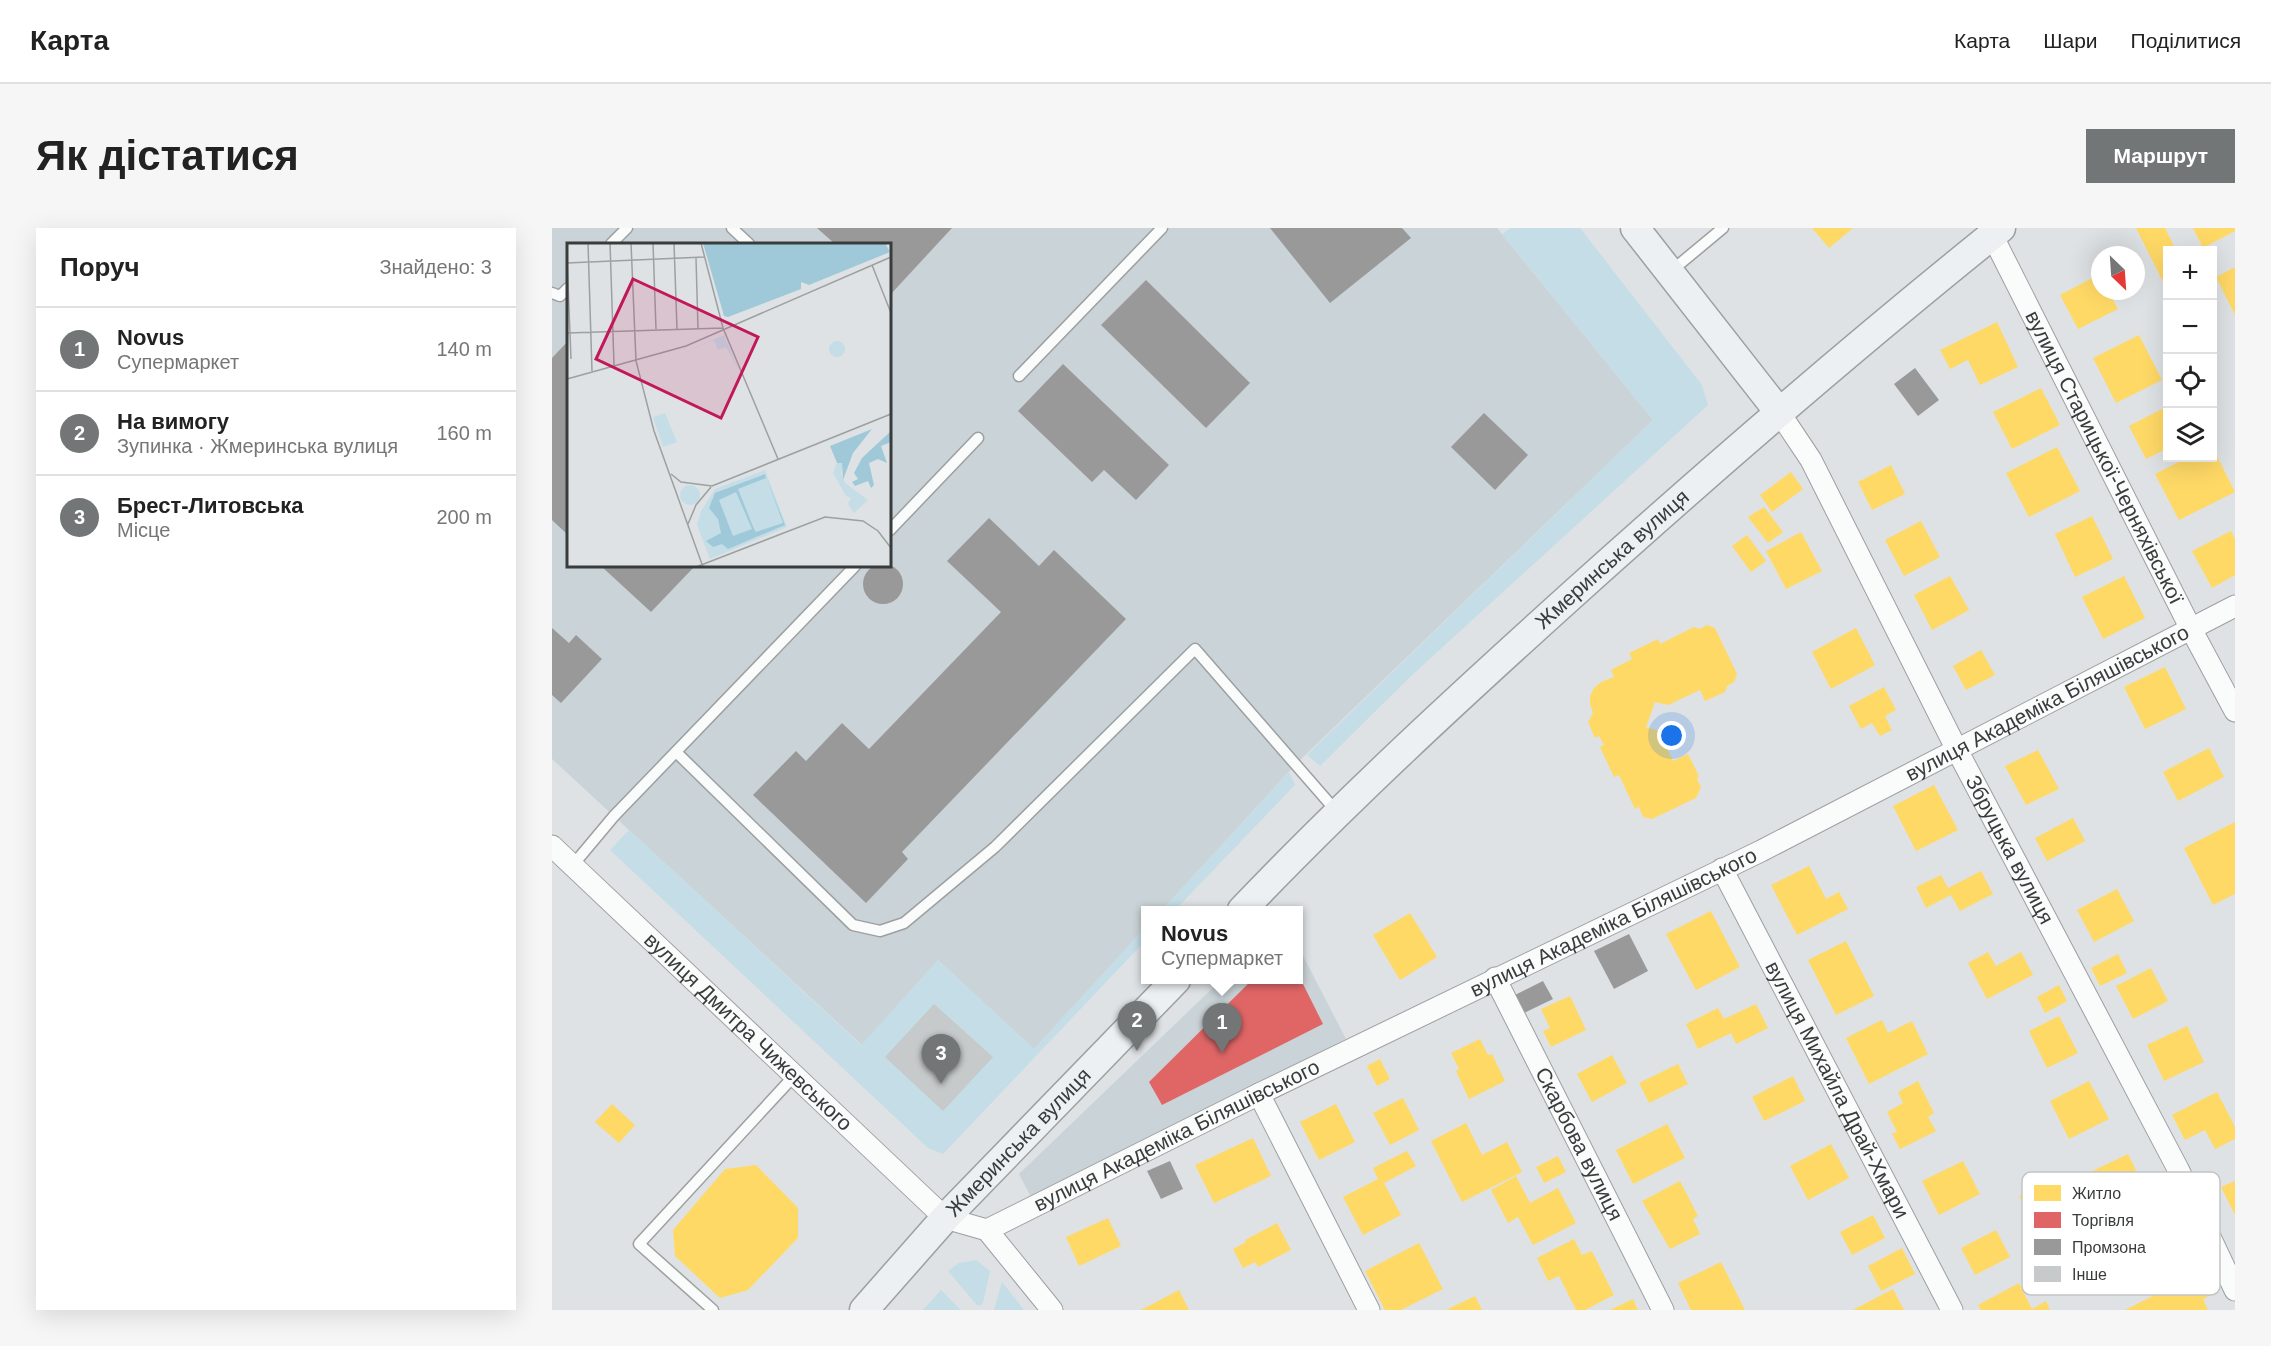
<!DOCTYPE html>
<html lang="uk">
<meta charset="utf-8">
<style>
body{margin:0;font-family:Arial,sans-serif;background:#f6f6f6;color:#222}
.controls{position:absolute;right:18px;top:18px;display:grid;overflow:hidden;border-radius:0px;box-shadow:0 6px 24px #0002}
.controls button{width:54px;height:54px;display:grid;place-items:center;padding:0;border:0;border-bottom:2px solid #e0e0e0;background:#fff;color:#222;font:30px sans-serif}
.compass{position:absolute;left:1539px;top:18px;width:54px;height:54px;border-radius:50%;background:#fff;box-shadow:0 6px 24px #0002;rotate:155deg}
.you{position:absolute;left:1120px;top:508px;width:21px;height:21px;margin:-15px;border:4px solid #fff;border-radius:50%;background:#1a73e8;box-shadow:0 0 0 9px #1a73e833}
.badge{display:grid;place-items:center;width:39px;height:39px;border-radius:50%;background:#737677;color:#fff;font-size:20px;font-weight:700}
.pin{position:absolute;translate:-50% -50px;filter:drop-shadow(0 2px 3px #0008)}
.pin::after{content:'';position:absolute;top:32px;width:21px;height:18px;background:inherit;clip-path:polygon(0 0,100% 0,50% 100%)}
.popup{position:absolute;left:589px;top:678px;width:162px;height:78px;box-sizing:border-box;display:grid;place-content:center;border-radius:0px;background:#fff;filter:drop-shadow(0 2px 4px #0005);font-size:20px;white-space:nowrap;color:#767676}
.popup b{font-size:22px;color:#222}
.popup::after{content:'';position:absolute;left:50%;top:100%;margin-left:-12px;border:12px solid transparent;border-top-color:#fff}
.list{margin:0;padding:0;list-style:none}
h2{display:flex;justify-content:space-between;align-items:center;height:78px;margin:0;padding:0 24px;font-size:26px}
h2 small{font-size:20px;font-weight:400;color:#767676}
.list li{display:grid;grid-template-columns:39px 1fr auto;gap:18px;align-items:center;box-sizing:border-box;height:84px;padding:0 24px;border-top:2px solid #e0e0e0}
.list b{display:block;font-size:22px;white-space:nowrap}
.list p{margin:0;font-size:20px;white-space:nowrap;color:#767676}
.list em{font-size:20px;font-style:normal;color:#767676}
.icon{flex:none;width:33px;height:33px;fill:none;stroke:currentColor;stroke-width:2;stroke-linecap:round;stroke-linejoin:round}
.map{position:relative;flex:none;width:1683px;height:1082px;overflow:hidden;border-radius:0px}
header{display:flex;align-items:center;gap:36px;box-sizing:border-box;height:84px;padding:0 30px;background:#fff;border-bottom:2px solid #e0e0e0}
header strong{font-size:28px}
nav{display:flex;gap:33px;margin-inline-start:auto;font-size:21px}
.intro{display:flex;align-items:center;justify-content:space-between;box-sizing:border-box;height:144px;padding:0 36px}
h1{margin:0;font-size:42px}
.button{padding:15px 27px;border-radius:0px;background:#737677;color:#fff;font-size:21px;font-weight:700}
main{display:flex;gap:36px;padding:0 36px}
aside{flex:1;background:#fff;border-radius:0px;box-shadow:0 6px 24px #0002}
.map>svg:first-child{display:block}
.built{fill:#cad3d7;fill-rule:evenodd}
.green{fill:#c4dde6}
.homes{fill:#ffd966}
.shops{fill:#e06666}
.industry{fill:#999}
.building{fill:#c7cacb}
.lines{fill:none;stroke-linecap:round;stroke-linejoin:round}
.lane-casing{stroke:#9d9fa1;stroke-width:13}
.street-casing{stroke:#9d9fa1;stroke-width:23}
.secondary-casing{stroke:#9d9fa1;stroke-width:31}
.lane{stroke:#fafbfb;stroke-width:10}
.street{stroke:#fafbfb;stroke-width:21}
.secondary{stroke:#ecf0f2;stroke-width:28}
.labels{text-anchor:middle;stroke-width:6;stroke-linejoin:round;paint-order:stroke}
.street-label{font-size:21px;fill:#393c3d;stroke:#fff}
.inset-road{fill:none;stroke:#9ca0a1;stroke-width:1.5}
.view{fill:#c2185b;fill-opacity:0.15;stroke:#c2185b;stroke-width:3}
.inset-edge{fill:none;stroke:#393c3d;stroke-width:3}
.key{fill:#fff;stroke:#c4c4c5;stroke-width:1.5}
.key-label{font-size:16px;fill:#393c3d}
</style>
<header>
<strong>Карта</strong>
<nav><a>Карта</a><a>Шари</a><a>Поділитися</a></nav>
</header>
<div class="intro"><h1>Як дістатися</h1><a class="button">Маршрут</a></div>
<main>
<aside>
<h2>Поруч<small>Знайдено: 3</small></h2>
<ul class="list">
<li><span class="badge">1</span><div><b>Novus</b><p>Супермаркет</p></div><em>140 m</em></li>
<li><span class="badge">2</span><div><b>На вимогу</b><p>Зупинка · Жмеринська вулиця</p></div><em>160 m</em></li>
<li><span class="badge">3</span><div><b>Брест-Литовська</b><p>Місце</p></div><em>200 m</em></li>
</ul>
</aside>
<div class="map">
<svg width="1683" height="1082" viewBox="0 0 1683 1082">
<rect width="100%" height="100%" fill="#dee2e4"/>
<g class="built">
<path d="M0,0H945L1101,192L744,536L610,682H594L593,700L482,821L386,732L310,817L0,531ZM16,16H338V338H16Z"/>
<path d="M747,720L794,811L479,969L467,946L669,752H746Z"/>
</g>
<g class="green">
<path d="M959,0H1028L1150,157L1156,177L859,448L768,538L755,527L1101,192L950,6Z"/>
<path d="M737,544L743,557L623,682H610Z"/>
<path d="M77,602L309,817L386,732L482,821L593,700V713L391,926L376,920L58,622Z"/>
<path d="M424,1032L438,1043L431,1075L428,1078L425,1077L396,1043L407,1035Z"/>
<path d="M450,1054L472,1082H442Z"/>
<path d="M389,1062L409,1082H371Z"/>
</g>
<g class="homes">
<path d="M1260,0H1301L1277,20Z"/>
<path d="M1584,0H1613L1624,22H1616V64Z"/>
<path d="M1641,0H1683V3L1651,20Z"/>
<path d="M1683,39V87L1664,49Z"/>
<path d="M1548,46V63H1556L1566,81L1526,101L1508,67Z"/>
<path d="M1445,94L1466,139L1428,157L1416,132L1398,141L1388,122Z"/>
<path d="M1587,107L1610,152L1564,175L1541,130Z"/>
<path d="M1489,160L1508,197L1460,221L1441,184Z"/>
<path d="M1612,180L1616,187V220L1594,231L1577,198Z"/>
<path d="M1660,218L1683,264L1627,292L1603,246L1635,230H1660Z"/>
<path d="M1505,219L1528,263L1477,289L1454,245Z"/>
<path d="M1339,237L1353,266L1320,282L1306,254Z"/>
<path d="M1239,244L1251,261L1220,284L1208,267Z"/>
<path d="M1212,279L1231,304L1216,315L1196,289Z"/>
<path d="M1540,288L1561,331L1523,349L1503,306Z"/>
<path d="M1369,293L1388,329L1352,348L1333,312Z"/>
<path d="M1679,303L1683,311V347L1660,360L1640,323Z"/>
<path d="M1249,304L1270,343L1234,361L1214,323Z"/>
<path d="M1195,307L1214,333L1199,344L1180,318Z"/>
<path d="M1398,348L1417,382L1380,402L1362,367Z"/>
<path d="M1572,348L1593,390L1551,411L1530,369Z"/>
<path d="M1155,397L1163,400L1185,446L1182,454L1175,458L1173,464L1153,473L1148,462L1116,477L1103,474L1094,499L1107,503L1121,533L1136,526L1147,548L1145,551L1149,559L1144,570L1100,591L1091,589L1087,579L1083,581L1067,547L1062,549L1048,519L1052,517L1047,508L1043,510L1036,494L1041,485L1038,476V468L1042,460L1049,454L1062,449L1059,442L1080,431L1077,425L1106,411L1108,416L1142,399L1148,401Z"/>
<path d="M1304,400L1323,437L1279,461L1260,424Z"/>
<path d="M1429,422L1443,447L1414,462L1401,438Z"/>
<path d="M1613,439L1634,481L1593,501L1572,459Z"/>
<path d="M1332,459L1344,482L1333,488L1340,502L1328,508L1320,495L1309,501L1297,478Z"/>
<path d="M1657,520L1672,549L1626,573L1611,544Z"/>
<path d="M1486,522L1507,561L1474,577L1453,538Z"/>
<path d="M1382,557L1406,602L1364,623L1341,578Z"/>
<path d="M1521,590L1533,613L1495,633L1483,610Z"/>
<path d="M1683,594V666L1661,677L1632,620Z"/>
<path d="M1257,638L1274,671L1287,664L1296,681L1245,707L1219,657Z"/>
<path d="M1429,643L1441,666L1408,683L1399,667L1374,680L1364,659L1389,647L1396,660Z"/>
<path d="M1565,661L1582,693L1542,714L1525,682Z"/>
<path d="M1159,683L1188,739L1144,762L1114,706Z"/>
<path d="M858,685L885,729L848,752L821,707Z"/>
<path d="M1294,713L1322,768L1284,787L1256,732Z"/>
<path d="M1436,724L1444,738L1469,724L1481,747L1435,771L1416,735Z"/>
<path d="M1566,726L1575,745L1548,758L1539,740Z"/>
<path d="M1599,740L1616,773L1581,791L1564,758Z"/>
<path d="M1507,757L1515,773L1493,785L1485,769Z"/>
<path d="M1018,768L1034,802L999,819L991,803L998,800L989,781Z"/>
<path d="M1204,776L1216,800L1184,816L1179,805L1146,821L1134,796L1166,780L1172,791Z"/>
<path d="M1507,788L1526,825L1495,840L1477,803Z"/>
<path d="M1330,792L1336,805L1360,793L1376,826L1317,856L1294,810Z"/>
<path d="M1635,798L1652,834L1612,853L1595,817Z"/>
<path d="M928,811L936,827L940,826L953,853L917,871L904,843L907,841L899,825Z"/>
<path d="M1060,827L1075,855L1040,874L1025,846Z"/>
<path d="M828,831L838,851L825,858L815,838Z"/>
<path d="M1126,836L1136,856L1097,875L1087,855Z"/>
<path d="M1241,848L1253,873L1212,893L1200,869Z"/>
<path d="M1366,853L1382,885L1376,889L1384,903L1348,921L1340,906L1345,904L1335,884L1351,875L1346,864Z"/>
<path d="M1537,853L1557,891L1517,911L1498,873Z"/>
<path d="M1665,864L1683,899V911L1663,921L1653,902L1633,912L1620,887Z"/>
<path d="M851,870L867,902L838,917L821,885Z"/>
<path d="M60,876L83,897L67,915L43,894Z"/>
<path d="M784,876L803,914L767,932L748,894Z"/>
<path d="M914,895L930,927L955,914L970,944L910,974L879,913Z"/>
<path d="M1115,896L1133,930L1081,956L1064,922Z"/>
<path d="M701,910L719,948L662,975L643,937Z"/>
<path d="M1279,916L1297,950L1256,972L1238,938Z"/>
<path d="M855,923L864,938L832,955L849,987L811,1007L791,969L826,951L821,940Z"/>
<path d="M1576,926L1596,967L1544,993L1524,951Z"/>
<path d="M1006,928L1014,944L992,955L984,939Z"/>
<path d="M1411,933L1428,966L1387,987L1370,953Z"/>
<path d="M204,937L246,980V1010L196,1062L168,1070L123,1028L121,1002L173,941Z"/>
<path d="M964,948L978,975L1006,960L1024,995L981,1017L966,989L956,995L939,962Z"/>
<path d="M1128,953L1146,988L1141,991L1148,1006L1118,1021L1090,973Z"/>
<path d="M1683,953V987L1669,959Z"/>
<path d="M1480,962L1492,985L1479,991L1467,968Z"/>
<path d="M1321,987L1333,1010L1300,1027L1288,1004Z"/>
<path d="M556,990L569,1018L527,1038L514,1009Z"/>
<path d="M725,995L739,1022L706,1039L703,1034L691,1040L681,1021L694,1014L693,1012Z"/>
<path d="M1497,995L1509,1018L1496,1025L1485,1002Z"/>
<path d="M1444,1002L1458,1029L1423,1047L1409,1020Z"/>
<path d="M1618,1006L1634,1038L1578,1067L1562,1034Z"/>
<path d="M1022,1011L1030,1027L1040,1023L1062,1067L1033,1082H1024L1007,1048L996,1053L985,1030Z"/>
<path d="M867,1015L891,1061L849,1082H833L813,1043Z"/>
<path d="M1350,1020L1363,1046L1329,1063L1316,1038Z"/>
<path d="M1169,1034L1193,1082H1139L1126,1055Z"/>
<path d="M1652,1042L1663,1065L1651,1071L1656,1082H1573Z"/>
<path d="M1467,1055L1480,1081L1494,1073L1498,1082H1429L1426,1077Z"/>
<path d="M1341,1061L1352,1082H1301Z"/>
<path d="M627,1062L637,1082H589Z"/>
<path d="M923,1068L930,1082H894Z"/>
<path d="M1081,1071L1086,1082H1058Z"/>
</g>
<path class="shops" d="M746,746L771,796L610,877L597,854L700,752H746Z"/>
<g class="industry">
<path d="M265,0H400L338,67V16H283Z"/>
<path d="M718,0H850L859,10L778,75Z"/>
<path d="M594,52L698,155L654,200L549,97Z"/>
<path d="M16,113V307L0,292V130Z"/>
<path d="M511,136L617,237L584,272L552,242L540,254L466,183Z"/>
<path d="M1363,140L1387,172L1366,188L1342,156Z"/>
<path d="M932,185L976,227L943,262L899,219Z"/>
<path d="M437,290L487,338L502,322L574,391L350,624L356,631L314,675L201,567L244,523L254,533L290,495L317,521L449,384L395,333Z"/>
<circle cx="331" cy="356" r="20"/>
<path d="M49,338H143L99,384Z"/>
<path d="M0,400L17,415L24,407L50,431L9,475L0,467Z"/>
<path d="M1077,706L1096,743L1062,761L1042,723Z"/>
<path d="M991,753L1001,771L972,785L963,767Z"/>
<path d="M618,933L631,961L609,971L595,943Z"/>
</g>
<path class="building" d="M382,776L441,829L391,883L333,829Z"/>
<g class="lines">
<g class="lane-casing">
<g id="lane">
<path d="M180,0L197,16"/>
<path d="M59,16L75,0"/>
<path d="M1118,44L1171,0"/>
<path d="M0,65L8,68L16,60"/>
<path d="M467,148L610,0"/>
<path d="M338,302L426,210"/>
<path d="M124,524L301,697L328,703L352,695L443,619L643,421L785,584"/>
<path d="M21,637L62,588L303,338"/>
<path d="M161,1082L87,1016L242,848"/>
</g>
</g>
<g class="street-casing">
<g id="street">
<path id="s1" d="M1440,7L1639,401L1683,483"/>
<path id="s2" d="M1227,184L1259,232L1405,522L1626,941L1683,1062"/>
<path id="s3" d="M0,618L393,990L435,1002L500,1082"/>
<path id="s4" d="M1170,641L1400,1082"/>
<path id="s5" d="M943,750L1111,1082"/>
<path d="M707,866L817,1082"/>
<path id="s6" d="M435,1002L707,866L1209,623L1683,378"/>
</g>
</g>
<g class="secondary-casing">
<g id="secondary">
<path d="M1083,0L1227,184"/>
<path id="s7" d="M690,682C795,572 907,469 1020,367C1160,241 1302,118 1449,0"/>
<path id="s8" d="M312,1082L393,990L624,752"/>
</g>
</g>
<use href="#lane" class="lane"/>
<use href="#street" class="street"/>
<use href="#secondary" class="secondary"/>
</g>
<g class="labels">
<g class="street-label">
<text dy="7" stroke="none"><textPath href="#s1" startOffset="249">вулиця Старицької-Черняхівської</textPath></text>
<text dy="7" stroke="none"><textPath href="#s7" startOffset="510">Жмеринська вулиця</textPath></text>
<text dy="7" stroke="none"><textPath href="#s6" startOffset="1184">вулиця Академіка Біляшівського</textPath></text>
<text dy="7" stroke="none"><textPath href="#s2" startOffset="495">Збруцька вулиця</textPath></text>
<text dy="7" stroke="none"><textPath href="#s6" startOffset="698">вулиця Академіка Біляшівського</textPath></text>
<text dy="7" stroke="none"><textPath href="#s3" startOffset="270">вулиця Дмитра Чижевського</textPath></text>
<text dy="7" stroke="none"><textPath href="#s4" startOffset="249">вулиця Михайла Драй-Хмари</textPath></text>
<text dy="7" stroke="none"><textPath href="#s6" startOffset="212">вулиця Академіка Біляшівського</textPath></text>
<text dy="7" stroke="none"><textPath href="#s8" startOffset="228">Жмеринська вулиця</textPath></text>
<text dy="7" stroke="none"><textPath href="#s5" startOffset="186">Скарбова вулиця</textPath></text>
</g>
</g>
<g transform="translate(15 15)">
<rect width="324" height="324" fill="#dee2e4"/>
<path d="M157,92L171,126L159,104L151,107L147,97L118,109ZM262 106a8 8 0 1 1 16 0a8 8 0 1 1-16 0ZM98,170L110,199L96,204L86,174ZM270,220H276L274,230L278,240L301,257L287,270L281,261L284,255L279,253L266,230ZM198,227L220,284L143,316L130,282L134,268L148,246ZM113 252a10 10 0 1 1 20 0a10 10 0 1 1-20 0Z" fill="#c4dde6"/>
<path d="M136,0H318L323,9L242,42L234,39V46L161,74L157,73ZM305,186L286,210L276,237L275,220H270L263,203ZM324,188V199L314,203L320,220L311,216L302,220L307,242L304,245L301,238L288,243L285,239L291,236L287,230L295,215ZM198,231L199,235L171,246L187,286L189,289L216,280L200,236L218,282L161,306L155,301L146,304L139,298L154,290L151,276L142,265L148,250ZM169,249L185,286L166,293L152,257Z" fill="#9fc9d8" fill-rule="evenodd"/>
<path class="inset-road" d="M21,0L25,128M43,0L47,122M64,0L69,118L87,188L136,324M86,0L89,86M107,0L110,86M134,0L156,85L211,216M129,15L131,86M0,16L4,116M0,20L137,14M305,22L324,70M0,90L156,85M0,136L119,103L324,14M104,231L114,239L145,243L324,171M121,281L129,262L144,244M129,324L258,274L296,278L311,288L324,305"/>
<path class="view" d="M66,36L191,94L154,175L29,116Z"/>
<rect width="324" height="324" class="inset-edge"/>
</g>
<rect x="1470" y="944" width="198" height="123" rx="9" class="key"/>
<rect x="1482" y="957" width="27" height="16" fill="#ffd966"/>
<rect x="1482" y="984" width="27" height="16" fill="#e06666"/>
<rect x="1482" y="1011" width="27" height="16" fill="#999"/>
<rect x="1482" y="1038" width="27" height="16" fill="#c7cacb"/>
<g class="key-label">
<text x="1520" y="971">Житло</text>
<text x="1520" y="998">Торгівля</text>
<text x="1520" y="1025">Промзона</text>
<text x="1520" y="1052">Інше</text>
</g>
</svg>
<div class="controls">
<button>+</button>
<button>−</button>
<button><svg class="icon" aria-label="locate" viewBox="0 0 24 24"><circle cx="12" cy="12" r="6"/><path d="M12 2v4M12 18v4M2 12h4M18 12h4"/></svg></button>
<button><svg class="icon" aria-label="layers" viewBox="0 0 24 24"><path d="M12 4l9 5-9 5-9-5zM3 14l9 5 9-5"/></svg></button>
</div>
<svg class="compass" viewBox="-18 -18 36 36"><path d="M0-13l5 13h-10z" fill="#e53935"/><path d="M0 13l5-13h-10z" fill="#767676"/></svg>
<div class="you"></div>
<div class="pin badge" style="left:670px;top:825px">1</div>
<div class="popup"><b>Novus</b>Супермаркет</div>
<div class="pin badge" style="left:585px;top:823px">2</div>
<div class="pin badge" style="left:389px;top:856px">3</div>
</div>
</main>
